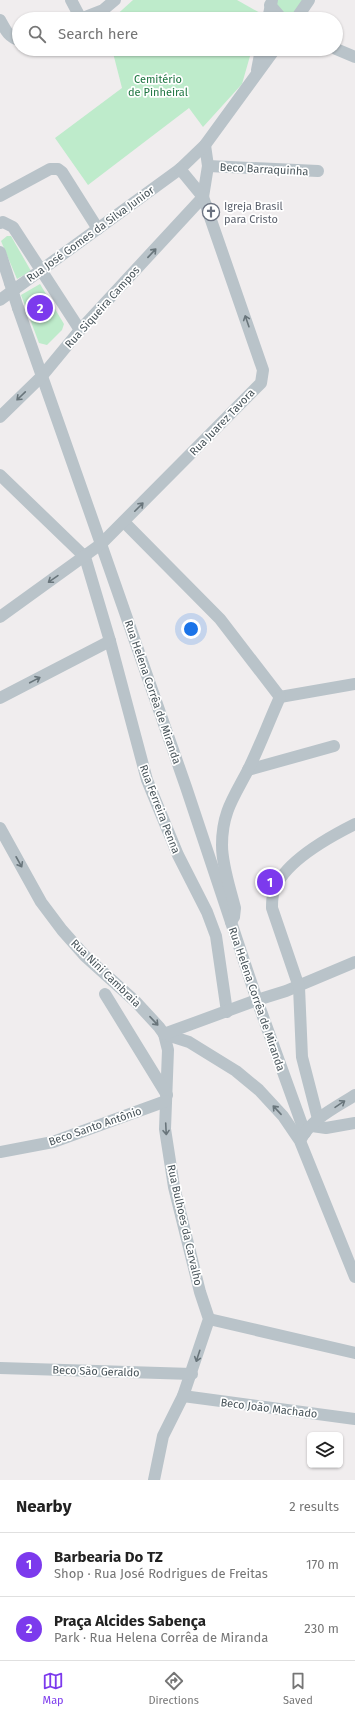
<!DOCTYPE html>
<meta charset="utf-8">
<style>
body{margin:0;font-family:"Fira Sans",sans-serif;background:#f2f2f2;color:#222}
.controls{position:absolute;right:12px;bottom:12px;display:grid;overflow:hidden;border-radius:6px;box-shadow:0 1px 3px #0004}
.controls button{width:36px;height:36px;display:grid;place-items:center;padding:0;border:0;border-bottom:1px solid #e0e0e0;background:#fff;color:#222;font:20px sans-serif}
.you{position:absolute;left:191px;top:629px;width:14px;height:14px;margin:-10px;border:3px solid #fff;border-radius:50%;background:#1a73e8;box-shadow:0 0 0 6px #1a73e833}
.badge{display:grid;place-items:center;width:26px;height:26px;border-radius:50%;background:#7c3aed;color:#fff;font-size:13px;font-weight:700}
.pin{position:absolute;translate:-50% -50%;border:2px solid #fff;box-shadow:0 1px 4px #0006}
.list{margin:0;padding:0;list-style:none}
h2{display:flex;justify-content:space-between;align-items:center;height:52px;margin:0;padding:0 16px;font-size:17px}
h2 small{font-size:13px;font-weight:400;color:#767676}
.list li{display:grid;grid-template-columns:26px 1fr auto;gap:12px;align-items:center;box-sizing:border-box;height:64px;padding:0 16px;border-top:1px solid #e0e0e0}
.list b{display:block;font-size:15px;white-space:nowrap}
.list p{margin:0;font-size:13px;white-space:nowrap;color:#767676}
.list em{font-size:13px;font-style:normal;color:#767676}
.icon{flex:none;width:22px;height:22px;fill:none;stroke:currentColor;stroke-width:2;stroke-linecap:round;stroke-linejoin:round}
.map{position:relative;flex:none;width:355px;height:1480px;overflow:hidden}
.search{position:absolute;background:#fff;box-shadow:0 1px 3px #0004;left:12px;right:12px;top:12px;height:44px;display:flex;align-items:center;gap:10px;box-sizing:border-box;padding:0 14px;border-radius:22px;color:#767676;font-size:15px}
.sheet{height:180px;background:#fff}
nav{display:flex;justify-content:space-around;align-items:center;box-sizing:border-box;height:56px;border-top:1px solid #e0e0e0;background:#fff;font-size:11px;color:#767676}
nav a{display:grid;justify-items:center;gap:2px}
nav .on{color:#7c3aed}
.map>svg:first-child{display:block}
.green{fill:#beebcb}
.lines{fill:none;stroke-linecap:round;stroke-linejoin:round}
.minor{stroke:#b9c3c9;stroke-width:12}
.minor-bridge{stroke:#b9c3c9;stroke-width:12}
.oneway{stroke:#69757b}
.labels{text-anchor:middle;stroke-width:3.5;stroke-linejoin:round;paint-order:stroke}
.park-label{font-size:11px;fill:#1d7540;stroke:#fff}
.street-label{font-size:11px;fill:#475359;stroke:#fff}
.worship-label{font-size:11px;fill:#5b616d;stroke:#fff;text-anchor:start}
</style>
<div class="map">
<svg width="355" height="1480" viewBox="0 0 355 1480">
<rect width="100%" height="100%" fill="#f0edee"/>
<g class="green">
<path d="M133,0H237L262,14L261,19H112Z"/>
<path d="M275,0H303L290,19H284Z"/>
<path d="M112,49H252L242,84L203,127L189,108L88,185L55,138L122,88Z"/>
<path d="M7,236H11L31,271L17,279L1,241Z"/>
<path d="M40,284L64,324L62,330L47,345L39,343L21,295Z"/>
</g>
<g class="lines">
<g class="minor">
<path d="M71,0L81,19"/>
<path d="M270,5L282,19"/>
<path d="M80,19L103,10L115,0"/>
<path d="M268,19L272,0"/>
<path d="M296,19L309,0"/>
<path d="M0,20C5,29 8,37 19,40"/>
<path d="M336,49L355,57"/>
<path d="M257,70L261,49"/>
<path d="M208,166L318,171"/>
<path d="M0,196L50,169H58L62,172L98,229"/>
<path d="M203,197L208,166L205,145"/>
<path d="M0,223L3,222L13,227L80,330"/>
<path d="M0,252L10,283"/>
<path d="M0,300L180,169L205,145L275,49"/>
<path d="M18,308L101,544L186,787L257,1000L305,1133"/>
<path d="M0,417L42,376L80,330L203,197"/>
<path d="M0,475L85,557L110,641L147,780L178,855L207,912L216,936L227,1012"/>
<path d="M124,522L220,619L280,697"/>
<path d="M0,617L101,544L261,383L263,370L203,197L180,169"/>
<path d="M280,697L355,684"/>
<path d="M0,698L110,641"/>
<path d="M248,770L334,746"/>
<path d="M0,828L41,902L62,930L85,956L136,1002L159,1027L164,1034L168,1050L165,1129L174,1187L200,1292L209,1319L183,1396L163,1436L154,1480"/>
<path d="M231,922L234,917L235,908C230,888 222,865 222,845C222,812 234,797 248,770C260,746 269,721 280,697"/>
<path d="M105,994L167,1095"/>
<path d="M164,1034L189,1042L236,1071L259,1090L283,1116L300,1141L355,1277"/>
<path d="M164,1034L257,1000L286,991L355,962"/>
<path d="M318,1119L302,1057L299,987L272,908C272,904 272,899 273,895C279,864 329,837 355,824"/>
<path d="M312,1126L326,1128L355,1123"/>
<path d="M301,1139C312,1118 337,1107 355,1095"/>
<path d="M0,1152L53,1142L166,1101"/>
<path d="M209,1319L355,1353"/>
<path d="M0,1368L192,1374"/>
<path d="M183,1396L355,1419"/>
</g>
<path class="minor-bridge" d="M10,283L18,308"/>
</g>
<defs><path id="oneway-shaft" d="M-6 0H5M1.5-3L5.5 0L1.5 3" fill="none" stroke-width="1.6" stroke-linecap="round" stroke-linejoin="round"/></defs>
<g class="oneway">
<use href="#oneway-shaft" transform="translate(152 253) rotate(-47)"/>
<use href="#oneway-shaft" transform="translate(247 321) rotate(-109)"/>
<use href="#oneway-shaft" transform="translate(21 396) rotate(136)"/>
<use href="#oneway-shaft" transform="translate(139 507) rotate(-45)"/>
<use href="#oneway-shaft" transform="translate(53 579) rotate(145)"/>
<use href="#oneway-shaft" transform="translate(35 680) rotate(-28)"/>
<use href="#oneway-shaft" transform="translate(19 862) rotate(61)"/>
<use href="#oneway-shaft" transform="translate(154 1021) rotate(47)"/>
<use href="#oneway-shaft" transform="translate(340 1104) rotate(-34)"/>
<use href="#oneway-shaft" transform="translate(277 1110) rotate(-133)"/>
<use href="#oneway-shaft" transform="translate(166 1129) rotate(87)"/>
<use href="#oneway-shaft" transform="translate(198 1356) rotate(108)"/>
</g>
<defs>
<g id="church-ring" transform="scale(0.9)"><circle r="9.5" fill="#fff" stroke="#6b7280" stroke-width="1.5"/><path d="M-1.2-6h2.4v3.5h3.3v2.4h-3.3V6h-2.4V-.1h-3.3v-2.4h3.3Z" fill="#6b7280"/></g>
</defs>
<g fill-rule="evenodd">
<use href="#church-ring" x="211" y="212"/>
</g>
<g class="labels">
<g class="park-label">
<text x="158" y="83">Cemitério<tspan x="158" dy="13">de Pinheiral</tspan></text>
</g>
<g class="street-label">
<text transform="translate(264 169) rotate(3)" y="4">Beco Barraquinha</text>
<text transform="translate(90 234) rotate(-36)" y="4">Rua José Gomes da Silva Junior</text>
<text transform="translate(102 307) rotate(-48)" y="4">Rua Siqueira Campos</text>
<text transform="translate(222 422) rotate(-46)" y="4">Rua Juarez Tavora</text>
<text transform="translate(153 692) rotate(71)" y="4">Rua Helena Corrêa de Miranda</text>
<text transform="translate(160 809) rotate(69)" y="4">Rua Ferreira Penna</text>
<text transform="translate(106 973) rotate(44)" y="4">Rua Nini Cambraia</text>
<text transform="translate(257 999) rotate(71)" y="4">Rua Helena Corrêa de Miranda</text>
<text transform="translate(95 1126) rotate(-19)" y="4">Beco Santo Antônio</text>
<text transform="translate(185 1225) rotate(77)" y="4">Rua Bulhoes da Carvalho</text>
<text transform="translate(96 1371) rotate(2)" y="4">Beco São Geraldo</text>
<text transform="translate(269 1408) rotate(7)" y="4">Beco João Machado</text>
</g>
<g class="worship-label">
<text x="224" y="210">Igreja Brasil<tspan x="224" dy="13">para Cristo</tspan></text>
</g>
</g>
</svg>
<div class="controls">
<button><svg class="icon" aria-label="layers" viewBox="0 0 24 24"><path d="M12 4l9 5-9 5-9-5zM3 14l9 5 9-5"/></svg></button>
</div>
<div class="you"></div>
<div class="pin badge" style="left:270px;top:882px">1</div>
<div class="pin badge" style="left:40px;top:308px">2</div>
<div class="search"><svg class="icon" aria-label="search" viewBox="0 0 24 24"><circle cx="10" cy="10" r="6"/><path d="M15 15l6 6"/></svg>Search here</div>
</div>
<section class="sheet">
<h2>Nearby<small>2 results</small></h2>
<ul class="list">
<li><span class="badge">1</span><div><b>Barbearia Do TZ</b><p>Shop · Rua José Rodrigues de Freitas</p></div><em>170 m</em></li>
<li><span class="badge">2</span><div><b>Praça Alcides Sabença</b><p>Park · Rua Helena Corrêa de Miranda</p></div><em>230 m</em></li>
</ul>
</section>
<nav>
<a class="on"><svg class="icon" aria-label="map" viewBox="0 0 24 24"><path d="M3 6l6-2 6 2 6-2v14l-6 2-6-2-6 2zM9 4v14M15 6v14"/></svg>Map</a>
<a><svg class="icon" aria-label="directions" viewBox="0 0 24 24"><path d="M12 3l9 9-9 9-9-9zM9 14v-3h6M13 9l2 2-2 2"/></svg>Directions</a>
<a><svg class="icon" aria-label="saved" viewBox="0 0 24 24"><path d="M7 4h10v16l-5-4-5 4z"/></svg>Saved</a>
</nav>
